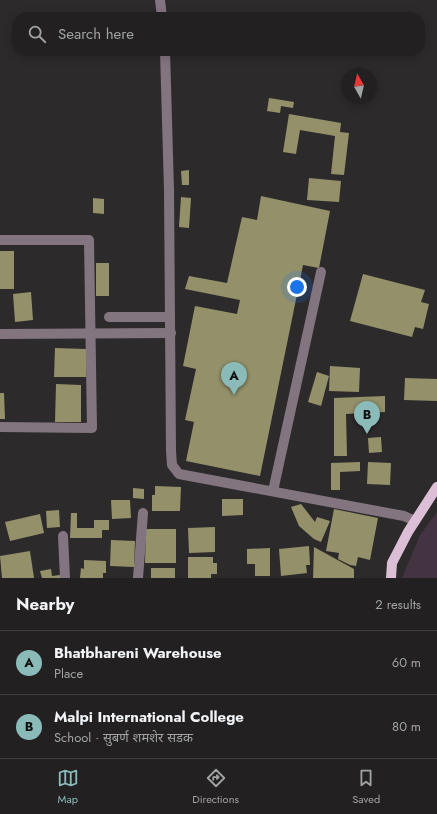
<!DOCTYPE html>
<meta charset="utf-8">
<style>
body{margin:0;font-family:Jost,"Noto Sans Devanagari",sans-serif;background:#2e2d2e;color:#f1f3f6}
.compass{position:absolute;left:341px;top:68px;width:36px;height:36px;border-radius:50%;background:#222021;box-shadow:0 2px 10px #0003;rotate:352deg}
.you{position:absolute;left:297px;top:287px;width:14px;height:14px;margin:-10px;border:3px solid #fff;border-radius:50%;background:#1a73e8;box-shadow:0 0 0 6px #1a73e833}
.badge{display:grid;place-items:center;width:26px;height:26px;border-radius:50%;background:#8bbbb9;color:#111;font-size:13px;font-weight:700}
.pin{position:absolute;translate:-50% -33px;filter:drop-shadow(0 1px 2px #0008)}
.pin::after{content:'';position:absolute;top:21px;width:14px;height:12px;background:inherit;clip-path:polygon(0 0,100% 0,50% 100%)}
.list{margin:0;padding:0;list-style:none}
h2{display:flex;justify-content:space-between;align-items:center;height:52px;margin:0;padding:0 16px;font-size:17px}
h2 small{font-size:13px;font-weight:400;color:#a2a3a5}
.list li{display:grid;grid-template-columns:26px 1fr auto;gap:12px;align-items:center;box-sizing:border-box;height:64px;padding:0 16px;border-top:1px solid #3f3e3f}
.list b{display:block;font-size:15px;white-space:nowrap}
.list p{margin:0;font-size:13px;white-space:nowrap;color:#a2a3a5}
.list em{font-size:13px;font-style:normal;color:#a2a3a5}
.icon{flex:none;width:22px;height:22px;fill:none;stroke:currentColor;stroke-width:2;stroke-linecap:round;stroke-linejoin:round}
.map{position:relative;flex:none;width:437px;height:578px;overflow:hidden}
.search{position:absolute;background:#222021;box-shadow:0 2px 10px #0003;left:12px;right:12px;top:12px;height:44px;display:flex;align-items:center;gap:10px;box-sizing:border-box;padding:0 14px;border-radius:16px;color:#a2a3a5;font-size:15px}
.sheet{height:180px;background:#222021}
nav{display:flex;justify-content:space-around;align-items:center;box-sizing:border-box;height:56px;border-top:1px solid #3f3e3f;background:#222021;font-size:11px;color:#a2a3a5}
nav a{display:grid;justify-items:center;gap:2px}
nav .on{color:#8bbbb9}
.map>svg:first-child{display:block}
.green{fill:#443341}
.building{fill:#94916a}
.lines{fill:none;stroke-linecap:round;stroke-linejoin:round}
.minor{stroke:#837580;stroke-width:10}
.major{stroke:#dcbed6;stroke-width:10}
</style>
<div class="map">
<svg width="437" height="578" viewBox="0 0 437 578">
<rect width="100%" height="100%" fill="#2d2a2c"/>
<path class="green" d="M437,512V578H402L420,535Z"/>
<g class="building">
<path d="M269,98L294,102L293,108L281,106L280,113L267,111Z"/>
<path d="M289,114L341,123L340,132L349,133L344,175L331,174L335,136L300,130L296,154L283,152Z"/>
<path d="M189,170V185H182L181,171Z"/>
<path d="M309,178L341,181L339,202L307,200Z"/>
<path d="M261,196L330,211L319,268L303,265L260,476L186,461L194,422L185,420L196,369L183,366L195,306L237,314L240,300L185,289L189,276L227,283L242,217L257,220Z"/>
<path d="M181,197L191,198L189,228L179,227Z"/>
<path d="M93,198L104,199V214L93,213Z"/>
<rect x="0" y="251" width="14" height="38"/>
<rect x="96" y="263" width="13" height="33"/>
<path d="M363,274L425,290L421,302L429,304L423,329L415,327L412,337L350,321Z"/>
<path d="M31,292L33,320L15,322L13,294Z"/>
<path d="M55,348L86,349V377H54Z"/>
<path d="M330,366L360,368L359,392L329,391Z"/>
<path d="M317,372L329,376L321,406L308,402Z"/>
<path d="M405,378L437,379V401L404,400Z"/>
<path d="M56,384L81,385V422H55Z"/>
<path d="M0,393H4L5,419H0Z"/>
<path d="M385,396V412L346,414L347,456H334V398Z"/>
<path d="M381,437L382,452L369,453L368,438Z"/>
<path d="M360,462V471L340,472V490H331V463Z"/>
<path d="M368,462L391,463L390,485L367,484Z"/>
<path d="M155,486L181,487L180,511H152V495H155Z"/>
<path d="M133,488L144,489V499L133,498Z"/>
<path d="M222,499H243V515L222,516Z"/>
<path d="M111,500H130L131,518L112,519Z"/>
<path d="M301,504L315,522L317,517L330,521L321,542L314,539L299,526L291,507Z"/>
<path d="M334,509L378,518L370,560L358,557L356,566L350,565L338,559L339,553L326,551Z"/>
<path d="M59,510L60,527L47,528L46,511Z"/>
<path d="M71,513H77V528H94V520H109V530H102V538H70Z"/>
<path d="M40,514L44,533L10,541L5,522Z"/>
<path d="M215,527V552L189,553L188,528Z"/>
<path d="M146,529H176V563H145Z"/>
<path d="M111,540L135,541L134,567L110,566Z"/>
<path d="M309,546L310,565H306L307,573L281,576L279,549Z"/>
<path d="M314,547L354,569V578H313Z"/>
<path d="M270,548V576H255V564H247V549Z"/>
<path d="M30,551L34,578H2L0,556Z"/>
<path d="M188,557H213V563H217V574H211V578H188Z"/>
<path d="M84,560L106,561V573H103V578H80L81,568L84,569Z"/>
<rect x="151" y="568" width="24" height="10"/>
<path d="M51,569L52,576L60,575V578H42L40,571Z"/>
</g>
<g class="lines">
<g class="minor">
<path d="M160,0L162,17"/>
<path d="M165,51L169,190L171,451L172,465L179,474L404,516L415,521"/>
<path d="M0,240H89L92,428L0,427"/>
<path d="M109,317H170"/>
<path d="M0,334L171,333"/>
<path d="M273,491L321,272"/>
<path d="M63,536L65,578"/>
<path d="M138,578L143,513"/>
</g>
<path class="major" d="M391,578L392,563L408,532L437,487"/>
</g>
</svg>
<svg class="compass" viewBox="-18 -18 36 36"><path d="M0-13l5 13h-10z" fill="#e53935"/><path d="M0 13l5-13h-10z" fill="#a2a3a5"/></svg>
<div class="you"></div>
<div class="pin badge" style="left:234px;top:395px">A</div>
<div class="pin badge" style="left:367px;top:434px">B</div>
<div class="search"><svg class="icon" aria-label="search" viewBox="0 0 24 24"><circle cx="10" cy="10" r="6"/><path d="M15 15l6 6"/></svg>Search here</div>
</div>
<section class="sheet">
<h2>Nearby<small>2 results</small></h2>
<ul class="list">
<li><span class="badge">A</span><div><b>Bhatbhareni Warehouse</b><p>Place</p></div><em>60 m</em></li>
<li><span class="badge">B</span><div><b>Malpi International College</b><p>School · सुबर्ण शमशेर सडक</p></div><em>80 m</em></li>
</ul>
</section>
<nav>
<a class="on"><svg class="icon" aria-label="map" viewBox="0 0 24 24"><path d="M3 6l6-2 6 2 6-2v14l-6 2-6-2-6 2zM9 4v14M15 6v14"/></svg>Map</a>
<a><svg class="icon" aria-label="directions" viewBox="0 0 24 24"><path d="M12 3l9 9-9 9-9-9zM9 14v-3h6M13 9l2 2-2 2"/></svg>Directions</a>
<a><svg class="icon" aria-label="saved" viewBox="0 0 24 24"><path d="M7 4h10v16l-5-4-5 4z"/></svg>Saved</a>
</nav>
